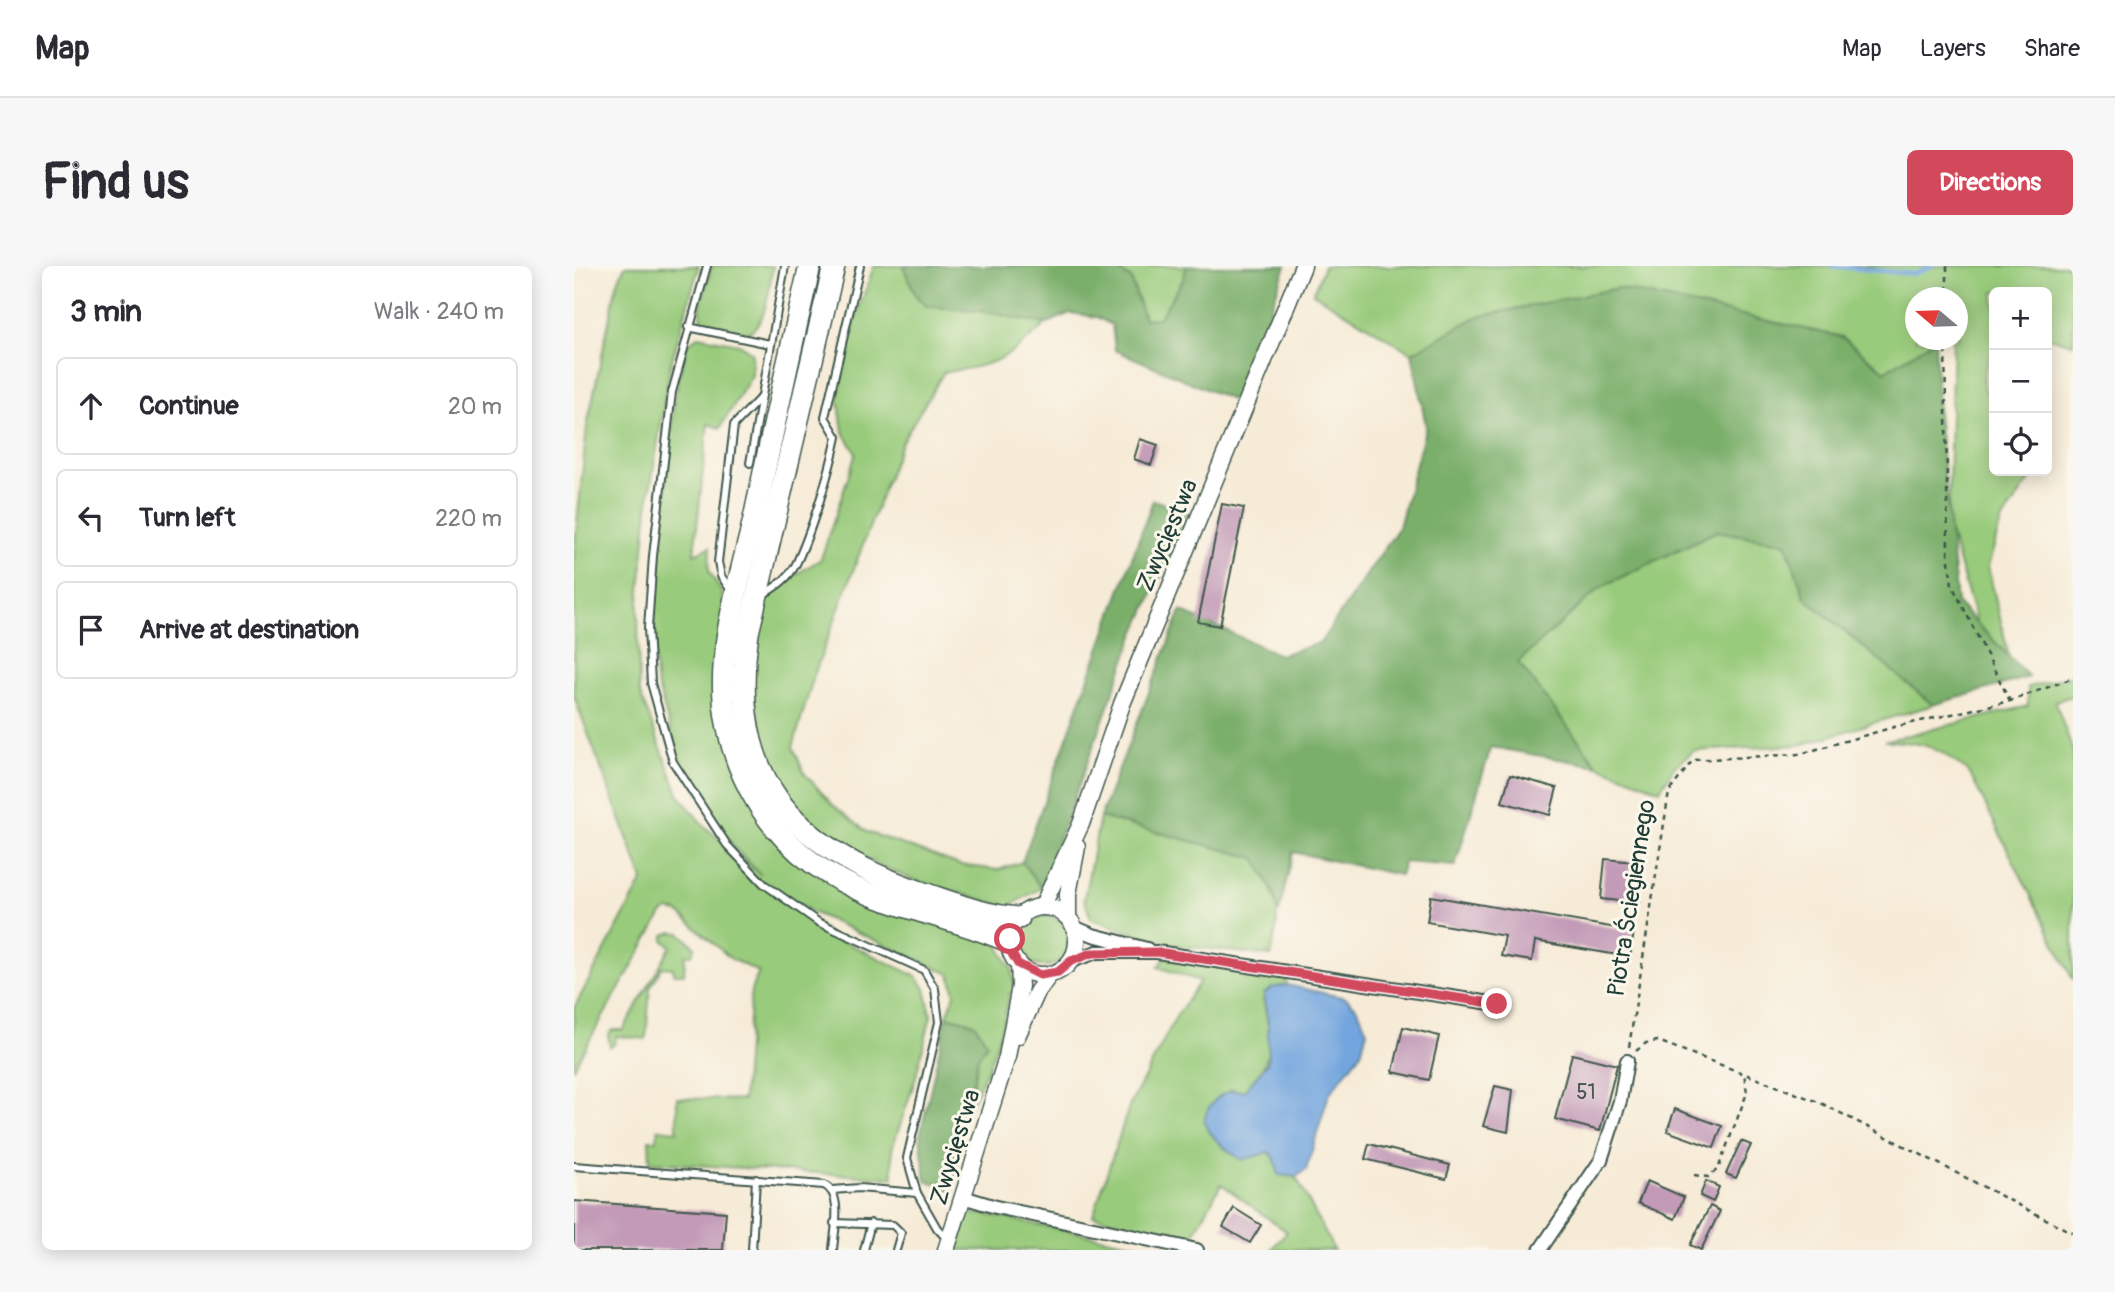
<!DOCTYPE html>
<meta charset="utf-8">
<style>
body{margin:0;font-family:Pangolin,sans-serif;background:#f7f7f7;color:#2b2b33}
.controls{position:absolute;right:21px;top:21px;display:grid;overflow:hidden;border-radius:10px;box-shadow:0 4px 18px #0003}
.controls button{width:63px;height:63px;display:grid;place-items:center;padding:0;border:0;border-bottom:2px solid #e1e1e2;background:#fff;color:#2b2b33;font:35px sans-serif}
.compass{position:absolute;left:1331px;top:21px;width:63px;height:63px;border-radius:50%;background:#fff;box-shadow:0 4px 18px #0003;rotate:289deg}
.stop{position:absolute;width:21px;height:21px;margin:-16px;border:5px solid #d1495b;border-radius:50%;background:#fff}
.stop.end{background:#d1495b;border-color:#fff;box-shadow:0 2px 7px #0008}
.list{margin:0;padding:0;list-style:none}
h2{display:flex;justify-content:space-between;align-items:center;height:91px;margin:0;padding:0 28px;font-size:30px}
h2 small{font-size:23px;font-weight:400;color:#7c7c81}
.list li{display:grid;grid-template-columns:46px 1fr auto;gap:21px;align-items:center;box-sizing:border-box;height:98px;margin:0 14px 14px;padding:0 14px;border:2px solid #e1e1e2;border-radius:10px}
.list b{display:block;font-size:26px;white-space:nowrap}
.list em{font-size:23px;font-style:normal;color:#7c7c81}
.icon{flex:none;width:38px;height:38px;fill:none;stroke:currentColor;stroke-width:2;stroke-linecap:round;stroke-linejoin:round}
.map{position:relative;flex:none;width:1499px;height:984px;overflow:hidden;border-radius:10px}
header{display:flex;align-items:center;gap:42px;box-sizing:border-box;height:98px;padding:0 35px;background:#fff;border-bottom:2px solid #e1e1e2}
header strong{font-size:33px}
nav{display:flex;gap:38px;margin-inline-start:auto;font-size:24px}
.intro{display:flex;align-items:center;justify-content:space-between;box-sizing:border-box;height:168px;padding:0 42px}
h1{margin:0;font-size:49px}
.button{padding:18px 32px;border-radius:10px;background:#d1495b;color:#fff;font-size:24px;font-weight:700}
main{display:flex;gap:42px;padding:0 42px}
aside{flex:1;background:#fff;border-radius:10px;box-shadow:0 4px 18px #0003}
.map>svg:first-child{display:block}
.green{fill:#99cb7b;stroke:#5c8458;stroke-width:2}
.forest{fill:#7aaf6b;stroke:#4c7650;stroke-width:2}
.water{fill:#72a5de;stroke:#487189;stroke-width:2}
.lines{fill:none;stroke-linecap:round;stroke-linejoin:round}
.stream{stroke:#72a5de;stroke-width:4.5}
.building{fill:#c39bb8}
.lane-casing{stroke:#3f574c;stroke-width:10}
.street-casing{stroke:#3f574c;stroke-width:16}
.secondary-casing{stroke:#3f574c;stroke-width:19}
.highway-casing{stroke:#3f574c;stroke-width:24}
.path{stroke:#3f574c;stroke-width:2.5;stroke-dasharray:5 5;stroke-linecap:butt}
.lane{stroke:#fff;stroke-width:6}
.street{stroke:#fff;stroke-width:12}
.secondary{stroke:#fff;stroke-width:16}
.highway{stroke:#fff;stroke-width:21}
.route{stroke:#d1495b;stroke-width:9}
.labels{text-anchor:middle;stroke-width:6;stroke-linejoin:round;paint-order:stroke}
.number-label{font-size:21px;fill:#485455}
.street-label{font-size:24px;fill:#1f3d34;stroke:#fbf7ec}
</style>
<header>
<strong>Map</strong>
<nav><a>Map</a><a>Layers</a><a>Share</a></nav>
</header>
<div class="intro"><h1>Find us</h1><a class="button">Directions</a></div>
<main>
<aside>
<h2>3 min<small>Walk · 240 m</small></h2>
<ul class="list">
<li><svg class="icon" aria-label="ahead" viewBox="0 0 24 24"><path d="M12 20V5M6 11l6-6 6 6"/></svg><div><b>Continue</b></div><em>20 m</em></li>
<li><svg class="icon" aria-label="left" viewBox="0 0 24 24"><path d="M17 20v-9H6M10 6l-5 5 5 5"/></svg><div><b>Turn left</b></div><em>220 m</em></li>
<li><svg class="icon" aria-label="arrive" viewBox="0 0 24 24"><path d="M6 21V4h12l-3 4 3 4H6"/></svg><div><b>Arrive at destination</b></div></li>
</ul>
</aside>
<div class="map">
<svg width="1499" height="984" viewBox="0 0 1499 984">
<rect width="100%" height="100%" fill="#fbf7ec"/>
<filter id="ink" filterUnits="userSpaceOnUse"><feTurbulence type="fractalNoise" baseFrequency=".0143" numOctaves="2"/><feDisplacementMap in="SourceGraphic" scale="14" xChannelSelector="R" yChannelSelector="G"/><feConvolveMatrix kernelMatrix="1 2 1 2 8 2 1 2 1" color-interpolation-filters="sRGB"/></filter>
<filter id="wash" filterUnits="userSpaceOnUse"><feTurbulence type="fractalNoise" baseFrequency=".00686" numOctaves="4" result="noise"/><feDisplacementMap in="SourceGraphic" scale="28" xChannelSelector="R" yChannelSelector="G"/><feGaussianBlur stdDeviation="1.57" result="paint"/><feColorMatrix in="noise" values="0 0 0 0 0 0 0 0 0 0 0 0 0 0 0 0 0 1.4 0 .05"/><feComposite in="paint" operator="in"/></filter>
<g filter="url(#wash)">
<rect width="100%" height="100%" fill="#f6ebd7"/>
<g class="green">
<path d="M51,0H125L96,101L75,231L64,346L65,425L105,529L129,559L187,609L160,581L106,497L82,414L79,351L101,131L113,79L124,70L165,78L178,87V109L146,162L134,158L120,288L136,281L135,305L147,325L152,344L143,383L200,573L423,678L438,703L441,727H436C427,771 415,806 393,844L404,792L400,757L373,750L381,728L376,708L238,646L204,624L256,669L342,710L351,722L357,750L341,814L318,883L319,912L76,896L75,874H83L84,863L103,865V832L169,834L177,724L185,706L157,693L104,646L94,644L88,648L0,801V742L69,614L0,430V288L13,160L43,17Z"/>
<path d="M138,0H199C195,20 194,56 174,67L137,61L128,54L126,41Z"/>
<path d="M300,0H329L342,30L352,40L407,45L472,58C433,93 422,100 370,106L327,177L240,409L219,481L230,507L260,540L293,566L386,599L424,604L448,596L467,622L434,641L336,613L273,584L220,541L198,508L184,463L175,392L190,328L247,293L282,187L269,165L264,131L281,54Z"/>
<path d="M538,0H613L609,14L585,52L570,53L557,13Z"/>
<path d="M750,0H1499V78L1473,71V26H1420C1420,38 1424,73 1420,82C1411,102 1402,118 1420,137V205H1462L1427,256L1414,301L1435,390L1403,358L1374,260L1379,74H1384V32H1342V74H1362L1311,105L1268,71L903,51L838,87L739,27Z"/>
<path d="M1143,265L1212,277L1231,332L1359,439L1226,479L1120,485L1101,500L1086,524L1024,500L944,396L1026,321Z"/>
<path d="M1499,409V430L1481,435L1499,486V714L1396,508C1364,480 1351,476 1310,475L1454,440V421Z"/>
<path d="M526,551L682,592C706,638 707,640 697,690L591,678L517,653L510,633Z"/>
<circle cx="470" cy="675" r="25"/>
<path d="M99,666L106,667L121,681L118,689H111L110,708H100L99,702L88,701L76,722L72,773L42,770L40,779L36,781L34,769L38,764H49L97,680L90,675V669Z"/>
<path d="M592,691L711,709L713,719L698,722L689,733C698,772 701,797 670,826L657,823L634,864L650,882L668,894L695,886L700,891L705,909L722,911L760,984H697L713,966L647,918L618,972L519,950L555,841L602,751L626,715L584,701Z"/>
<path d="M393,948H410L591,984H384Z"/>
</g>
<g class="forest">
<path d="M329,0H538L557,13L570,53L585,52L609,14L613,0H712L662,136L541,84L538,59L523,51L496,47L472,58L407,45L352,40L342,30Z"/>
<path d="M1044,22L1268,71L1311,105L1361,74L1364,147L1383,337L1455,411L1359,439L1231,332L1212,277L1143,265L1027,321L944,396L1024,500L917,481L881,600L830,596L826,609L719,586L705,647L699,625L681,592L526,551L607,345L706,389L746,377L825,261L852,160L838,87L902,51Z"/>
<path d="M579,234L615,246L560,370L467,622L448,596Z"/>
<path d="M373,750L400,757L413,777L404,792L393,844L387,845L383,860L388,862C382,883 386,904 378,925L352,915L346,870Z"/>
</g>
<path class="water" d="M713,719L772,732L784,743L793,765L787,787L755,828L732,904L722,911L705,909L700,891L695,886L668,894C653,885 639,873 630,857C633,836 650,821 670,825L694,796V756L690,728L698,722Z"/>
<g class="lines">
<path class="stream" d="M1257,0L1340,8L1358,0"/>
</g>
<g id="blocks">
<g class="building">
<path d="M566,173L584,179L577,199L560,193Z"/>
<path d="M648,238L670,242L646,360L624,356Z"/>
<path d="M936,509L983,522L976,549L928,536Z"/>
<path d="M1031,593L1070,597L1065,637L1027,633Z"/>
<path d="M857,630L1060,665L1056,691L961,675L958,695L927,690L931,670L853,656Z"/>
<path d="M829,761L865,770L855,814L819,806Z"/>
<path d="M998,788L1043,799L1026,865L981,853Z"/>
<path d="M921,820L939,824L934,866L909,860Z"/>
<path d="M1101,843L1148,860L1140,882L1093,865Z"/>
<path d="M1167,875L1177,879L1162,912L1152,908Z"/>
<path d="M795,878L876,899L872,913L791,893Z"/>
<path d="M1073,915L1110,931L1101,953L1064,937Z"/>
<path d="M1132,915L1145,921L1139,936L1126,930Z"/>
<path d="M0,935L152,946L149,984H0Z"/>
<path d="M1136,940L1146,945L1127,984L1116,979Z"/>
<path d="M660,942L687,959L676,977L649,961Z"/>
</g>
</g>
</g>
<g filter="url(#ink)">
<use href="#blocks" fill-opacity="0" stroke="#3f574c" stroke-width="2"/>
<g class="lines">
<g class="lane-casing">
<g id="lane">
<path d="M133,0L98,126L79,290L74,362L77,417L99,496L153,579L190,618L244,656L350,704L361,723L365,756L333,892L343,927L363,962L374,974"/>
<path d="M114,61L196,78"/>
<path d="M176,197L211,0"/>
<path d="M156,323L147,310L144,296L160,159L187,131"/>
<path d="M190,328C203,320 215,312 222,298C237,267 256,205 263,171L251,151L286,0"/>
<path d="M0,900L250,919C270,928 260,966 259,984"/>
<path d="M258,924L285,922L343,927"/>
<path d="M260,957L319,959L327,967L322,984"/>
<path d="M178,984L182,913"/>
<path d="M290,984L297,957"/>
</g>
</g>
<g class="street-casing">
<g id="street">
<path d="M500,661L519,669L573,683"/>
<path d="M497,695L523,686H583L923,738"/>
<path d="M389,931L422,941L623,984"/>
<path d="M966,984L1027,894L1046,835L1053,795"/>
</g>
</g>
<g class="secondary-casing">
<g id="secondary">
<path d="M468,641L507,558L548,438L729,0"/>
<circle cx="469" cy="675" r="34"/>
<path d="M494,651V628L503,581"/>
<path d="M443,770L463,726L476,708"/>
<path d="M372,984L433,791L446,720L445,698"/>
</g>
</g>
<g class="highway-casing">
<g id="highway">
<path d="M236,0C216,84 198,169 180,253C165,318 140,391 153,457C163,512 194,565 240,598C297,640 372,647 436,676"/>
<path d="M260,0L174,367C153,509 217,582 347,626C379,637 411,650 445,652"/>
</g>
</g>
<g class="path">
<path d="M1373,0V32"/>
<path d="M1371,74L1374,287L1378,319L1436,435"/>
<path d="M1055,781L1095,526L1119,494L1226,488L1320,461L1436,435L1499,412"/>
<path d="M1062,785L1072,777L1084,775L1247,837L1499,967"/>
<path d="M1120,909L1134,911L1144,903L1173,827L1170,807"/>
</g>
<use href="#lane" class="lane"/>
<use href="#street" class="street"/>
<use href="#secondary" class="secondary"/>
<use href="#highway" class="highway"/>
</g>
</g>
<g class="lines" filter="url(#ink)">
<path class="route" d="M436,673L438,688L444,698L466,709L484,706L497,695L518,687L583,686L923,738"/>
</g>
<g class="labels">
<g class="number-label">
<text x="1012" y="833">51</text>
</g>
<g class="street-label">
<text transform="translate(593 269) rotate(-67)" y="8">Zwycięstwa</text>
<text transform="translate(1057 632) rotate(-81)" y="8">Piotra Ściegiennego</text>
<text transform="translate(381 881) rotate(-73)" y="8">Zwycięstwa</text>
</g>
</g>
</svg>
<div class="controls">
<button>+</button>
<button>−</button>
<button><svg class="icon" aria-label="locate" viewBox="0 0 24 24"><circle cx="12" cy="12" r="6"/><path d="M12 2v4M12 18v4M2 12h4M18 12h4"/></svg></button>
</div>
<svg class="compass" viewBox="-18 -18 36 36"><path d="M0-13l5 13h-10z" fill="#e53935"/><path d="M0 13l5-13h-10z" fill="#7c7c81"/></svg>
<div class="stop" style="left:436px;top:673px"></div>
<div class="stop end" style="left:923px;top:738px"></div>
</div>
</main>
